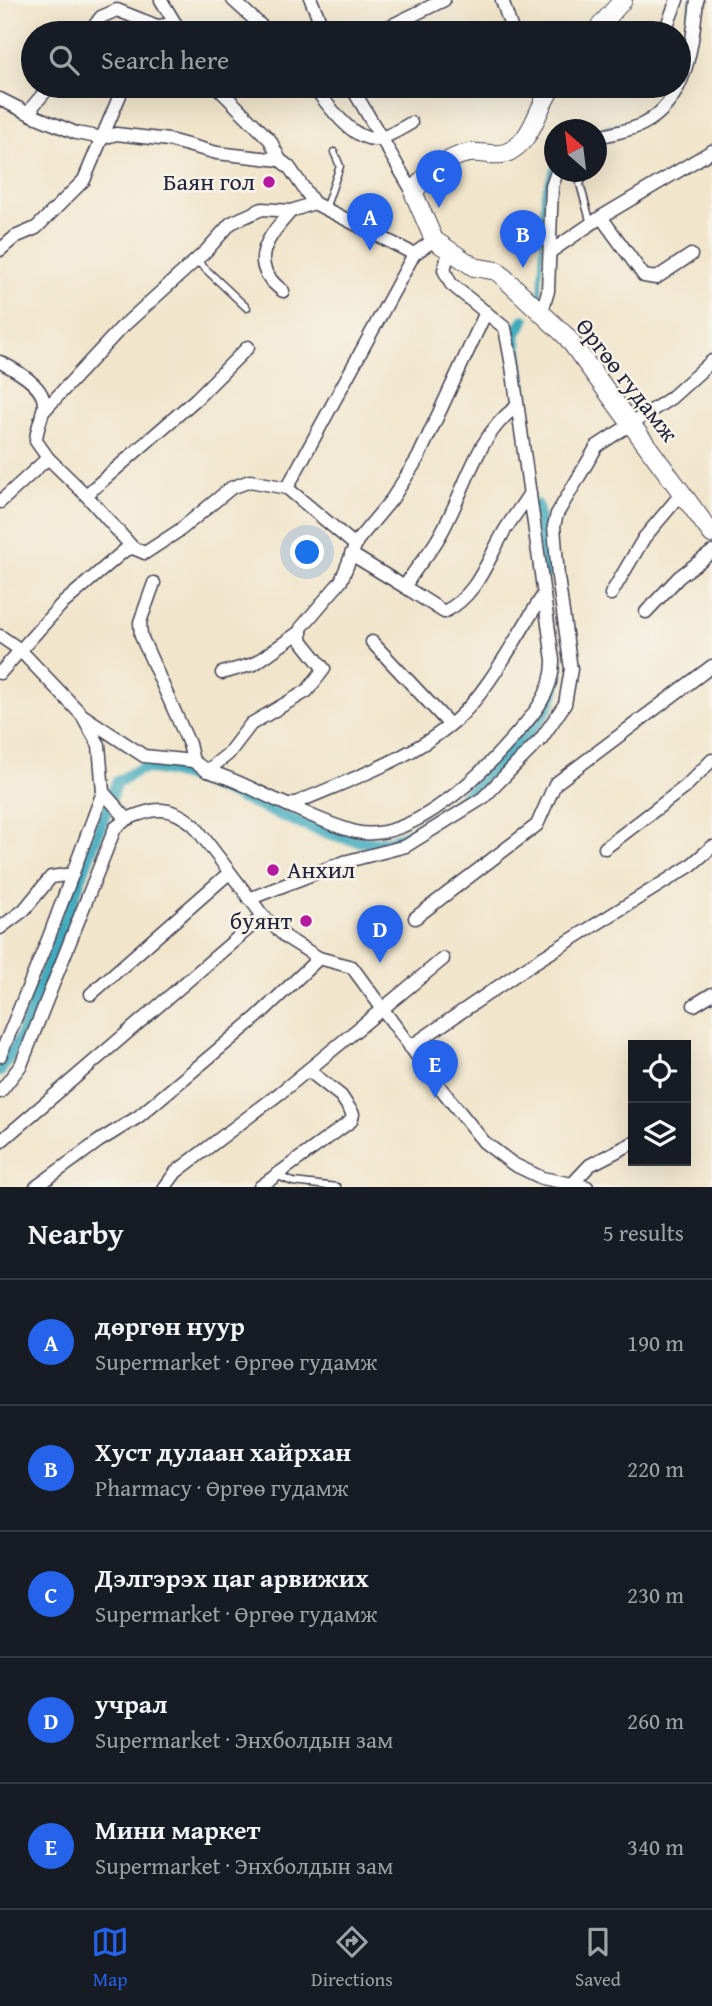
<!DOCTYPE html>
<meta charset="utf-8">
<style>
body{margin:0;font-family:"Gentium Book Plus",serif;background:#242831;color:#f1f3f6}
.controls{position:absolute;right:21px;bottom:21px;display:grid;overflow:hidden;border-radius:0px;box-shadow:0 7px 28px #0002}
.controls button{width:63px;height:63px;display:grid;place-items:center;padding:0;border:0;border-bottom:2px solid #363941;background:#171b24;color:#f1f3f6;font:35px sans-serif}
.compass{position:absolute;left:544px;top:119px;width:63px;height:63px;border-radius:50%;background:#171b24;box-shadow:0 7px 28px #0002;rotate:332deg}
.you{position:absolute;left:308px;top:553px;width:24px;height:24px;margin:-18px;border:5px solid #fff;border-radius:50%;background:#1a73e8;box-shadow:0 0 0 10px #1a73e833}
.badge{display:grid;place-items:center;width:46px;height:46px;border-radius:50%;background:#2563eb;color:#fff;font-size:23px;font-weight:700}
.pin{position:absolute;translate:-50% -58px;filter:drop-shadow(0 2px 4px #0008)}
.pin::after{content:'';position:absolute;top:37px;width:24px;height:21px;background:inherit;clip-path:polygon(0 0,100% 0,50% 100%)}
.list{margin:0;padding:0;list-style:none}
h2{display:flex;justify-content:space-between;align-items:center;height:91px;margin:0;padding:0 28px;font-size:30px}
h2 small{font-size:23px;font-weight:400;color:#9ea1a6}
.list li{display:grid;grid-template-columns:46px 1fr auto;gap:21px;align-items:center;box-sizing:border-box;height:126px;padding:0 28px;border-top:2px solid #363941}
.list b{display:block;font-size:26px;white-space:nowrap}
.list p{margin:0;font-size:23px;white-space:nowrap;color:#9ea1a6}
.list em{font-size:23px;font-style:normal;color:#9ea1a6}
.icon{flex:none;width:38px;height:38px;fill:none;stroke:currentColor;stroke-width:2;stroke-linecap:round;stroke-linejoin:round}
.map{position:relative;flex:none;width:712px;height:1187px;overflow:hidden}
.search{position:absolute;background:#171b24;box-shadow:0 7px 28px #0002;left:21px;right:21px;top:21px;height:77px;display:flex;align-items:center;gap:18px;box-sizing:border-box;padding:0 24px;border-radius:38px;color:#9ea1a6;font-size:26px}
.sheet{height:721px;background:#171b24}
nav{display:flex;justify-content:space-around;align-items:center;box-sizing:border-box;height:98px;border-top:2px solid #363941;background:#171b24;font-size:19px;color:#9ea1a6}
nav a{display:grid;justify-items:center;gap:4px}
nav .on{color:#2563eb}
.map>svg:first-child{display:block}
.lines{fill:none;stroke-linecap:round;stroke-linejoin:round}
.stream{stroke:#3fabbe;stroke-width:3.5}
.canal{stroke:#3fabbe;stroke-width:12}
.lane-casing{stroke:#413f51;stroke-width:9}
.street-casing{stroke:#413f51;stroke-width:15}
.secondary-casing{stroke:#413f51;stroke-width:20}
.lane{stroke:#fff;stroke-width:6}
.street{stroke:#fff;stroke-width:12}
.secondary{stroke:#fff;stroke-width:18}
.poi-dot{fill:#b5179e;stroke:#f7f3e8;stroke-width:2.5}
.labels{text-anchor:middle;stroke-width:5;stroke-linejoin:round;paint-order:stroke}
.poi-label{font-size:24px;fill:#22223b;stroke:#f7f3e8;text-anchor:end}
.street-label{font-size:24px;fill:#22223b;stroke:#f7f3e8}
</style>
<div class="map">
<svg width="712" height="1187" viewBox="0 0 712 1187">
<rect width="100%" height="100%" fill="#f7f3e8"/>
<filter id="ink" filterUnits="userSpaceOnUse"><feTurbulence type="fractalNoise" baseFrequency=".0143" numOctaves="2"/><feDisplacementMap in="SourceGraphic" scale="14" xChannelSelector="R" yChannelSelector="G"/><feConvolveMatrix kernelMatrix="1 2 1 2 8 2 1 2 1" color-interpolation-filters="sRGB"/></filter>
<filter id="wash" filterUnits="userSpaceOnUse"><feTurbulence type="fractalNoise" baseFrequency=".00686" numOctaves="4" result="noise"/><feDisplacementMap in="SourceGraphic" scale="28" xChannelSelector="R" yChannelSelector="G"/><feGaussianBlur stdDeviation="1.57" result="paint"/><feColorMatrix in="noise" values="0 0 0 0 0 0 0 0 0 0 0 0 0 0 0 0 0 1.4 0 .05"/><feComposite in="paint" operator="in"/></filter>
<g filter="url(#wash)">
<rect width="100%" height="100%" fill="#f1e5cb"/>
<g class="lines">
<g class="stream">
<path d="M690,12V0"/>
<path d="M596,130L636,121"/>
<path d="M540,299L543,193L554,163"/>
</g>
<g class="canal">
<path d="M521,386L515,335L524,320"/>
<path d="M537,505L547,573"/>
<path d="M0,1071L19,1041L117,782C125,778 133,772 141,769C153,766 171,772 183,775C232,789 343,853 388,841C432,830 477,787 507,755C534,726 562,704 557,661"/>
</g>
</g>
</g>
<g filter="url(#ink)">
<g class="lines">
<g class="lane-casing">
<g id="lane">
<path d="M586,172L580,184L591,224"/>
<path d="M325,209L340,166L334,152"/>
<path d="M196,260L247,308"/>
<path d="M278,1176L293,1182L337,1187"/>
</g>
</g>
<g class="street-casing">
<g id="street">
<path d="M161,0L181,33"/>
<path d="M233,0L269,33"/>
<path d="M311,0L325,33"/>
<path d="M502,0L513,33"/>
<path d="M89,33L101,17L117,10L157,26L176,24"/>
<path d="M376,33L444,0"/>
<path d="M664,33L677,0"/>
<path d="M50,86L33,106L32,115L76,133L103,138L116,134L169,140L217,153L280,160"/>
<path d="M216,86L270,140L280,160L289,167L314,203L414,254"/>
<path d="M313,86C327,103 355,146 381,138C391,135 402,128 411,123"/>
<path d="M351,86L414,194"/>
<path d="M0,99L32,115"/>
<path d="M596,138C611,133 630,131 643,124C688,101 692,44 697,0"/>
<path d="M601,217L644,276L656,278L691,255"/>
<path d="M0,250L15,237L36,228L84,180L120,95"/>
<path d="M550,252L601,217L712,151"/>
<path d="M283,291C246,264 267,238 291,211"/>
<path d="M541,315L548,291L552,186L557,172"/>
<path d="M0,362C14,369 43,385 44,403C44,415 36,428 36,441L48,458L86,495L196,399L248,347"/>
<path d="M516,407C473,438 464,498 436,542C426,558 413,570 405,587L444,612C478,595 487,560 505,530C513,517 522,506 530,493"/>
<path d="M42,413L120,329L206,251L231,223L262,209L291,211L314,203"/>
<path d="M287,488L414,254L434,240"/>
<path d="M86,495L133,548"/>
<path d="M0,502L48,458"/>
<path d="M351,554L405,587"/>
<path d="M154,583L140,622L141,636L189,744L193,761"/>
<path d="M611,594L644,538L682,493"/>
<path d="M646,612L679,577L712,552"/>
<path d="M0,636L19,649L82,715L99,745L103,792L127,819C154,807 170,805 194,825L263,916L287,938L319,958L352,967L442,1090L484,1142L513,1164L542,1178L587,1187"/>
<path d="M372,642L450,725"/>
<path d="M0,673L60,606L125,550L133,548L145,553L180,530L231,488L250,481L287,488L355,545"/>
<path d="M222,673L254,664L301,631"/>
<path d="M82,715L144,756L193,761L207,771C231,777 254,790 276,800C302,811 328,825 356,832C406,843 470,785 501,751C524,725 554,698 553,660L512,366L505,328L451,284L444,270L449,252"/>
<path d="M207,771L228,754L251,724L307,691L324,669L301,640V628L341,581L357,541L392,499L418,458L486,312"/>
<path d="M289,806C345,781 408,761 455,721C488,693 519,631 544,594"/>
<path d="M605,848L685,787L712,760"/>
<path d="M249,899L344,862L406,846L483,798L541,739L565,704L571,669L558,577L554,526L557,514L597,446L671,398L712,361"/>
<path d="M415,918L537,825L555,784L712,666"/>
<path d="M0,928L24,910L51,877L73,874"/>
<path d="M91,994L229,873"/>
<path d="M694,1005L712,994"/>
<path d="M410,1047L524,969L690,866L712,847"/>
<path d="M0,1056L49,937L103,792"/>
<path d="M0,1092L21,1065L115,828L127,819"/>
<path d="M0,1142L263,916"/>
<path d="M573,1183L590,1165L633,1143"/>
<path d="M36,1187L99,1141L138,1117L257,1017L319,958"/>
<path d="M165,1187L176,1172L280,1093L443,959"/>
<path d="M260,1187L351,1121L353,1114L341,1096L308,1070"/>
</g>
</g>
<g class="secondary-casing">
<g id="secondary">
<path d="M594,33L623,0"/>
<path d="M553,86C538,105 534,137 512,150C499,159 483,151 469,153C448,157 421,175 414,194L434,240L474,267L497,271L567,337L712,534"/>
</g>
</g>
<use href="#lane" class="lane"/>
<use href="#street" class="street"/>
<use href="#secondary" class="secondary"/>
</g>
</g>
<g class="poi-dot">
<circle cx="269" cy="182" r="7"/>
<circle cx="273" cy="870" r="7"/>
<circle cx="306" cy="921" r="7"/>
</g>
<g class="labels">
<g class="poi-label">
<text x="255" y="190">Баян гол</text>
<text x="287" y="878" text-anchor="start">Анхил</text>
<text x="292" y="929">буянт</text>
</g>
<g class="street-label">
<text transform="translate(627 380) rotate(52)" y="8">Өргөө гудамж</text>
</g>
</g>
</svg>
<div class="controls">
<button><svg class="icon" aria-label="locate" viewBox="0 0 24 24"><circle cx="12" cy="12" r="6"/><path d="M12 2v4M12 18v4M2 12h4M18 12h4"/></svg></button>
<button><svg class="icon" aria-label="layers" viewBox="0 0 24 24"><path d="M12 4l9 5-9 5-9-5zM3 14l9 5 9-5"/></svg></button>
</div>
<svg class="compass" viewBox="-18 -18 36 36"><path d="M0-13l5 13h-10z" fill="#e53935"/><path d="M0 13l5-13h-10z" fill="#9ea1a6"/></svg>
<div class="you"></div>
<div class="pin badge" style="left:370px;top:251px">A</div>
<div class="pin badge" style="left:523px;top:268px">B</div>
<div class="pin badge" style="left:439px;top:208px">C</div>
<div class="pin badge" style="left:380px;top:963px">D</div>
<div class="pin badge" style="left:435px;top:1098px">E</div>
<div class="search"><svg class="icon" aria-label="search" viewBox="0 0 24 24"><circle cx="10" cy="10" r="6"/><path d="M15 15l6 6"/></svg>Search here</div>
</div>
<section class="sheet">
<h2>Nearby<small>5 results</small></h2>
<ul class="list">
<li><span class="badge">A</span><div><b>дөргөн нуур</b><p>Supermarket · Өргөө гудамж</p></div><em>190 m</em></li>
<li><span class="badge">B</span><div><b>Хуст дулаан хайрхан</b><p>Pharmacy · Өргөө гудамж</p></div><em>220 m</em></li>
<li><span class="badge">C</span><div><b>Дэлгэрэх цаг арвижих</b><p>Supermarket · Өргөө гудамж</p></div><em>230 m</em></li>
<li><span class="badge">D</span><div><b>учрал</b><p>Supermarket · Энхболдын зам</p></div><em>260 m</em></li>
<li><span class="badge">E</span><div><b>Мини маркет</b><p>Supermarket · Энхболдын зам</p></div><em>340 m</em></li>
</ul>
</section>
<nav>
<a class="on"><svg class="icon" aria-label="map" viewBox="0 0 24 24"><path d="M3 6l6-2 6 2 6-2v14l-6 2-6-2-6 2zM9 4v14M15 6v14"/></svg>Map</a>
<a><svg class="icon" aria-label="directions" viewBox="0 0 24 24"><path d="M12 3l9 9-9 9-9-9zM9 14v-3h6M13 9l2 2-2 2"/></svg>Directions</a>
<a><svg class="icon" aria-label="saved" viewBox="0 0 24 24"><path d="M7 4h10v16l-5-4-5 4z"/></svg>Saved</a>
</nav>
